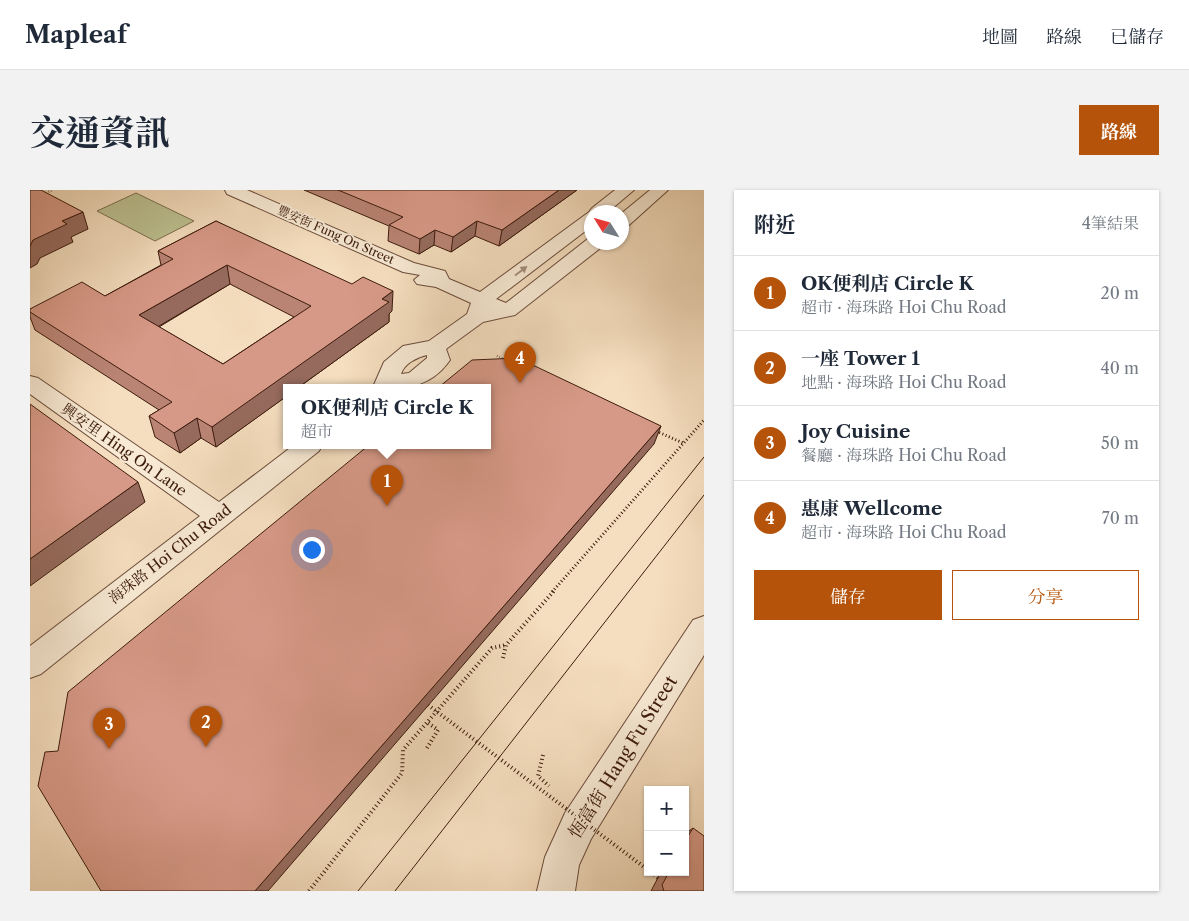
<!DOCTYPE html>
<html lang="zh-TW">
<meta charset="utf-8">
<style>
body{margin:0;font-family:"Libre Caslon Text","Noto Serif TC",serif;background:#f2f2f3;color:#1f2937}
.controls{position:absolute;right:15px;bottom:15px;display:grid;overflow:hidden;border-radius:0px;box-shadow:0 1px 4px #0004}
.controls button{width:45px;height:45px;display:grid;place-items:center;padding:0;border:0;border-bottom:1px solid #e0e1e3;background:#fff;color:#1f2937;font:25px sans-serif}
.compass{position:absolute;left:554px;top:15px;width:45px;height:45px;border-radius:50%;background:#fff;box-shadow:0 1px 4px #0004;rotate:307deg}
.you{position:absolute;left:281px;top:359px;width:18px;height:18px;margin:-12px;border:4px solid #fff;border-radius:50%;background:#1a73e8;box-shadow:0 0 0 8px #1a73e833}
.badge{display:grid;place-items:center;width:32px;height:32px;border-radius:50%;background:#b45309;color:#fff;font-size:16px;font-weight:700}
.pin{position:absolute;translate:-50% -41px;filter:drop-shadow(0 1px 2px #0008)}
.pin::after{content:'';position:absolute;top:26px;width:18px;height:15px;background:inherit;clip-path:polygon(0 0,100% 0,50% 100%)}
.popup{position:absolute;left:253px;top:194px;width:208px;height:65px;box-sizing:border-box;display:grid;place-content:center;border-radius:0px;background:#fff;filter:drop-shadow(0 1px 4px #0005);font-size:16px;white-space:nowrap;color:#747a83}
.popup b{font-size:19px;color:#1f2937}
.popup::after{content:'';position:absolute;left:50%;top:100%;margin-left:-10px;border:10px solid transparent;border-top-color:#fff}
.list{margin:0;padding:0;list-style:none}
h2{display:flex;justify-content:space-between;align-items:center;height:65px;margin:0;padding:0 20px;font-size:21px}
h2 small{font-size:16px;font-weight:400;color:#747a83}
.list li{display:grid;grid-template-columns:32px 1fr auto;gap:15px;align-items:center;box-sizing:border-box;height:75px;padding:0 20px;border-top:1px solid #e0e1e3}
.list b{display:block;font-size:19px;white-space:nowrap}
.list p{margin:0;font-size:16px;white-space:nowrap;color:#747a83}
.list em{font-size:16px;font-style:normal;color:#747a83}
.actions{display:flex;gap:10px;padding:15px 20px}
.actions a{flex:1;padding:11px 0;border:1px solid #b45309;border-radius:0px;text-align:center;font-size:18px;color:#b45309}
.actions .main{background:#b45309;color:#fff}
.map{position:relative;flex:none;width:674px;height:701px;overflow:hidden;border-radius:0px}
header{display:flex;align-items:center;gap:30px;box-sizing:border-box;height:70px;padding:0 25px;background:#fff;border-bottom:1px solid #e0e1e3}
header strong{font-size:24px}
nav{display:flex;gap:28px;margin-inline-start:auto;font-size:18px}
.intro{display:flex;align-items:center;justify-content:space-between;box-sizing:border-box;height:120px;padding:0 30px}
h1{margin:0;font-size:35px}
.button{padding:12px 22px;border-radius:0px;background:#b45309;color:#fff;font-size:18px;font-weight:700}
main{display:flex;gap:30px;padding:0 30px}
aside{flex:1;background:#fff;border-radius:0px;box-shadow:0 1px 4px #0004}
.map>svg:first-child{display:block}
.green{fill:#bdc191;stroke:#7d6e4f}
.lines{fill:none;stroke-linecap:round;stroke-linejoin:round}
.minor-casing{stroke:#6b4c3a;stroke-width:2}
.path-far2{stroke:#3d1b0d;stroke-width:2.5;stroke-dasharray:0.5 2;stroke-linecap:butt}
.path-far1{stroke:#3d1b0d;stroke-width:3;stroke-dasharray:1 2.5;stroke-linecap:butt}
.path{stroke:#3d1b0d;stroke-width:4;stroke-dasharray:1 3;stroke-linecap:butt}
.minor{fill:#f8ead5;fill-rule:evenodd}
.tram{stroke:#3d1b0d;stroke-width:1}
.path-bridge{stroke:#3d1b0d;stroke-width:4;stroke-dasharray:1 3;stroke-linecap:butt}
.wall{fill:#b98474;stroke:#3d1b0d;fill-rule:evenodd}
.shaded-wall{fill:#966b5e;stroke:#3d1b0d}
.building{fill:#d79987;stroke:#3d1b0d;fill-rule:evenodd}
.oneway{fill:#a48d7b}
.labels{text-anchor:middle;stroke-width:4;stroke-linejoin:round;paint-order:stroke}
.far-street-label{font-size:12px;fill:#3d1b0d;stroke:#f8ead5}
.street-label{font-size:15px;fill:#3d1b0d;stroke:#f8ead5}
.near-street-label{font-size:18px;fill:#3d1b0d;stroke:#f8ead5}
</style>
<header>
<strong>Mapleaf</strong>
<nav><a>地圖</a><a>路線</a><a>已儲存</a></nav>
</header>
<div class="intro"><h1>交通資訊</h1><a class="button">路線</a></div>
<main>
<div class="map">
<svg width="674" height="701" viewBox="0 0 674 701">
<rect width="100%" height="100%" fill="#f5debf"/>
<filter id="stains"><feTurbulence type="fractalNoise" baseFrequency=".004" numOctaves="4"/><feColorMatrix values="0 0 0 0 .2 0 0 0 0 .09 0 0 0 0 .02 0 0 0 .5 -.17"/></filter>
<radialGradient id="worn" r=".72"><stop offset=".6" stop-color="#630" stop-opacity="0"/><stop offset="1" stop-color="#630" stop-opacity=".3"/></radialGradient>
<path class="green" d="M106,3L164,31L125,51L67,21Z"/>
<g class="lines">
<g class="minor-casing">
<g id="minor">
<path d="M195,0H217L384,73L415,81L419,89L450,102L559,22L562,18L585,0H604L578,22H562V36L466,109L476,113L559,48H562V52H575L573,56L485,125L453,132L416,159L420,170C400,199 374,199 343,197L354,172L373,156L399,151L437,124L441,113L406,97L387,94L384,90L390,85L373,82L197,4ZM397,165V168L379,183L371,184C374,174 387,167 397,165Z"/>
<path d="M620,0H638L598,36L592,37V23Z"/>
<path d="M0,186L8,188L189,312L264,255H292L289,261L11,484L0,488V456L170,326L0,204Z"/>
<path d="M674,426V465L561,649L549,675L545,701H507L515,667L535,623L663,430Z"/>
</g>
</g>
<g class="path-far2">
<path d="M14,4L23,0"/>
<path d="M467,166L476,170"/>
</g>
<g class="path-far1">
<path d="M626,241L653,253"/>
<path d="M522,402L674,230"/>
</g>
<g class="path">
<path d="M473,468L476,455L524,401"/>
<path d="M397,558L408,540L398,533"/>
<path d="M513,565L508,586L519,596"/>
<path d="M621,682L628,688"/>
<path d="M279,701L372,583L373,560L462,458L476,455"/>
</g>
<use href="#minor" class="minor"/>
<g class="tram">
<path d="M328,701L674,267"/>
<path d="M365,701L674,305"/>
</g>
<path class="path-bridge" d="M398,515L618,680"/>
</g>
<g class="wall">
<path d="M274,0H547L469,56L445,46L421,62L404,55L389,64L358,51L359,36Z"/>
<path d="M186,31L362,121L359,124V132L186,257L171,248L150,263L125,247L119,226L129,220L5,140L0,127V119L75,106L131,75L128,61ZM200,94L264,127L193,174L129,137Z"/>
<path d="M663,638L674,701H621L631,682H655V644Z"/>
</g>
<g class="shaded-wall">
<path d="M529,0H547L469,56L472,40Z"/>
<path d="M53,22L58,39L41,47L43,52L10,68L7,74L0,78V56L3,50L32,31Z"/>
<path d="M447,31L445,46L421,62L423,47Z"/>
<path d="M405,40L404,55L389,64L390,49Z"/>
<path d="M197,75L200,94L114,145L109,125Z"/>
<path d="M363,101L362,121L359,124V132L269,197H257V206L186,257L182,237Z"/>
<path d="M167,228L171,248L150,263L144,243Z"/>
<path d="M631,236L624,254L238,701H225Z"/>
<path d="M108,292L115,312L0,396V369Z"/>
</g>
<g class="building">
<path d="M0,0H11L53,22L32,31L37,34L3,50L0,56Z"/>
<path d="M308,0H529L472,40L447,31L423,47L405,40L390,49L359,35L373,27Z"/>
<path d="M186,31L322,94L333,87L363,101L352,109L359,112L182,237L167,228L144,243L119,226L142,212L0,122V119L52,92L75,106L143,69L128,61ZM197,75L281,116L193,174L109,125Z"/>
<path d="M488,168L631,236L225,701H71L8,596L15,562L28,561L38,502L339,255H457V197H409L442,170Z"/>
<path d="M0,214L108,292L0,369Z"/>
<path d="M663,638L674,646V701H634L632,695L639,682H655V651Z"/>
</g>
<defs><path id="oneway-solid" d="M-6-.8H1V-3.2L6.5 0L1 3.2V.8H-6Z" transform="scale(1.25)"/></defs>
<use class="oneway" href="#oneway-solid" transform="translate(491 81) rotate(-37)"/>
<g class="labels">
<g class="far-street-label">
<text transform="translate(306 45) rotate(24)" y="4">豐安街 Fung On Street</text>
</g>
<g class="street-label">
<text transform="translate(94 260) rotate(35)" y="5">興安里 Hing On Lane</text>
<text transform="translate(140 364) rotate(-38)" y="5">海珠路 Hoi Chu Road</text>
</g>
<g class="near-street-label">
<text transform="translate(593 567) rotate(-58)" y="6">恆富街 Hang Fu Street</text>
</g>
</g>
<rect width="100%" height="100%" filter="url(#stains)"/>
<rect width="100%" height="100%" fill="url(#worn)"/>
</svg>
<div class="controls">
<button>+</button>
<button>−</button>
</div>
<svg class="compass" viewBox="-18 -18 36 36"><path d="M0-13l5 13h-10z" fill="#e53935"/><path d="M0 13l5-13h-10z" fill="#747a83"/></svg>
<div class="you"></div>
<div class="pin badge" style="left:357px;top:316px">1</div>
<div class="popup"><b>OK便利店 Circle K</b>超市</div>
<div class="pin badge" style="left:176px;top:557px">2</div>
<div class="pin badge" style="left:79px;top:559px">3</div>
<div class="pin badge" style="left:490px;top:193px">4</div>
</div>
<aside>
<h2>附近<small>4筆結果</small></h2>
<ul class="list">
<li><span class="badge">1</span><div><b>OK便利店 Circle K</b><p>超市 · 海珠路 Hoi Chu Road</p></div><em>20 m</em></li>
<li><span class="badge">2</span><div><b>一座 Tower 1</b><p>地點 · 海珠路 Hoi Chu Road</p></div><em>40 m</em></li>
<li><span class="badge">3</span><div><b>Joy Cuisine</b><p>餐廳 · 海珠路 Hoi Chu Road</p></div><em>50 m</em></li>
<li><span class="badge">4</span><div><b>惠康 Wellcome</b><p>超市 · 海珠路 Hoi Chu Road</p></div><em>70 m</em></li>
</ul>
<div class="actions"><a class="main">儲存</a><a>分享</a></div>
</aside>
</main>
